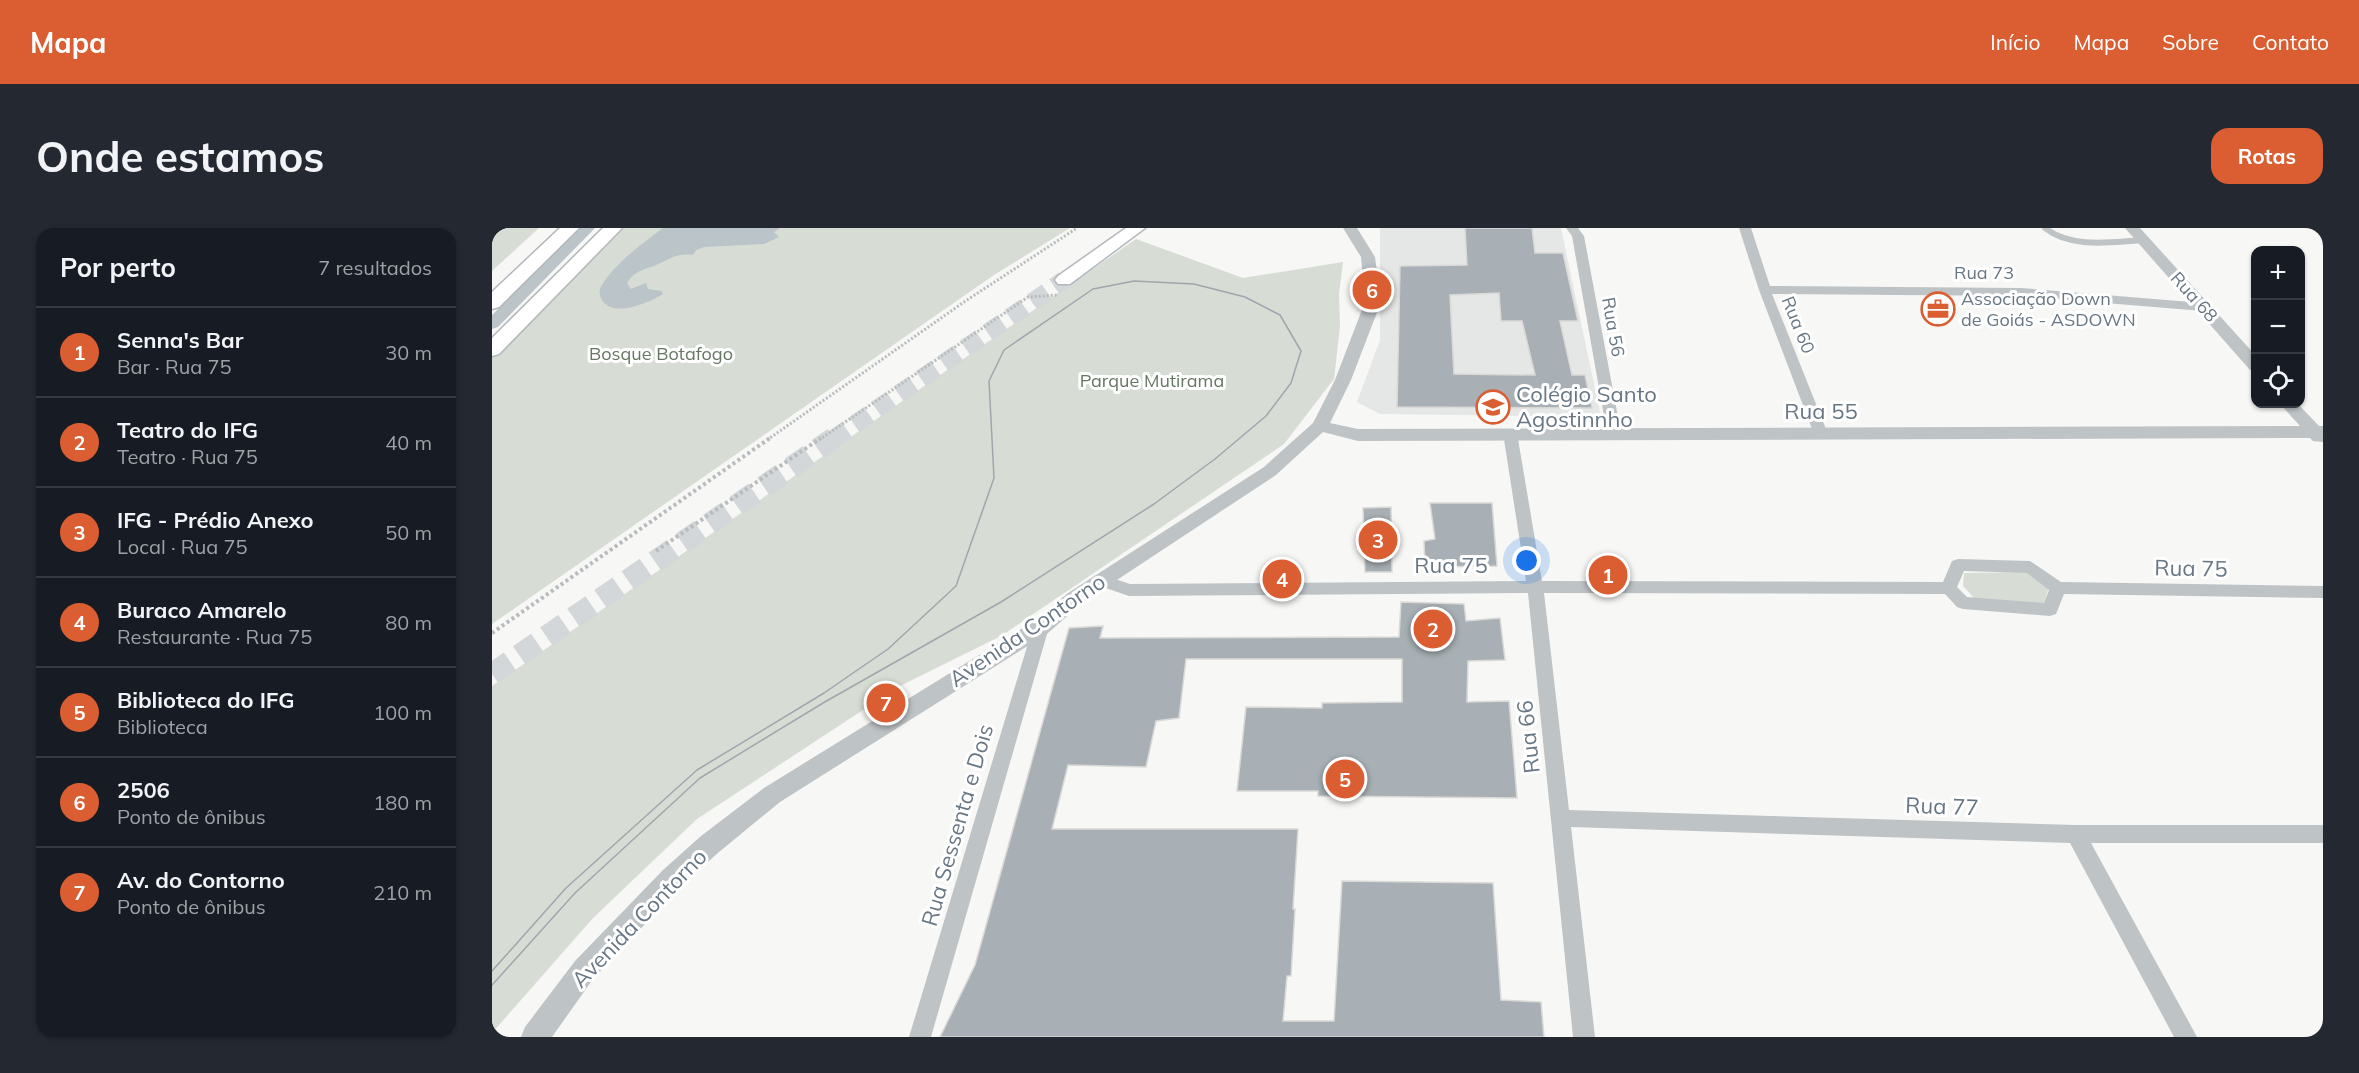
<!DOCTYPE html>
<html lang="pt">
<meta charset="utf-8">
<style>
body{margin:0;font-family:Mulish,sans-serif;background:#242831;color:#f1f3f6}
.controls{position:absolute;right:18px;top:18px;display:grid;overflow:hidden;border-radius:12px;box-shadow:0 2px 4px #0004}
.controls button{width:54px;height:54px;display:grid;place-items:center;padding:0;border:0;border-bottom:2px solid #363941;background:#171b24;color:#f1f3f6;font:30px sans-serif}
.you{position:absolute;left:1035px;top:333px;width:21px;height:21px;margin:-15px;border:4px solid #fff;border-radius:50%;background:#1a73e8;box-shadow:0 0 0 9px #1a73e833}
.badge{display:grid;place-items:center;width:39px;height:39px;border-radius:50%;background:#da5e32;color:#fff;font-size:20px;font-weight:700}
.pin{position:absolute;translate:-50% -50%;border:3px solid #fff;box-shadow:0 2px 6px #0006}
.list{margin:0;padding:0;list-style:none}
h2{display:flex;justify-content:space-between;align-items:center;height:78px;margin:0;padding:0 24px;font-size:26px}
h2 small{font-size:20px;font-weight:400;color:#9ea1a6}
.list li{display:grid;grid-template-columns:39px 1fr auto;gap:18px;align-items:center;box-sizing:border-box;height:90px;padding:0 24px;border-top:2px solid #363941}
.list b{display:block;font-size:22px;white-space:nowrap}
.list p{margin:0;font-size:20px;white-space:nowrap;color:#9ea1a6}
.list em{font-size:20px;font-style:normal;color:#9ea1a6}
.icon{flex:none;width:33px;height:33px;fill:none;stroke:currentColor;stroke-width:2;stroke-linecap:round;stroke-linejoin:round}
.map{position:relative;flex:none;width:1831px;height:809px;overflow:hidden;border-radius:18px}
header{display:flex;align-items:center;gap:36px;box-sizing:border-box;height:84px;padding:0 30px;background:#da5e32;color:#fff}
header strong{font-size:28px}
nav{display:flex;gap:33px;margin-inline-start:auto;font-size:21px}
.intro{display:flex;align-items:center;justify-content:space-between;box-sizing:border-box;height:144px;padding:0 36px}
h1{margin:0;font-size:42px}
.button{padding:15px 27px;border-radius:18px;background:#da5e32;color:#fff;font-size:21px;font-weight:700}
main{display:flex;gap:36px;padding:0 36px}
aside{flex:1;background:#171b24;border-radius:18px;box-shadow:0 2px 4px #0004}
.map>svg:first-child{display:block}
.built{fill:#e5e6e6}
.green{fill:#d7dcd4}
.water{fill:#bac4c9}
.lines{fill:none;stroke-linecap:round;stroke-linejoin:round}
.canal{fill:#bac4c9;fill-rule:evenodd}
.building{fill:#a8b0b5;stroke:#d9d9d7;stroke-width:1.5;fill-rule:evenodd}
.secondary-tunnel-far1{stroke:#d3d7d9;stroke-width:18;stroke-dasharray:18 9;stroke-linecap:butt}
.secondary-tunnel{stroke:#d3d7d9;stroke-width:22;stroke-dasharray:22 11;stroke-linecap:butt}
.secondary-casing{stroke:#b3b8bd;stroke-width:3}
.primary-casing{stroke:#b2b7bb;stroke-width:3}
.path-far1{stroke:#b9bcbe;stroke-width:3;stroke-dasharray:2 2;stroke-linecap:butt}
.path{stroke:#b9bcbe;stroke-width:4;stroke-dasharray:3 3;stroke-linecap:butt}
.service{stroke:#bec3c6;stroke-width:6}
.minor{fill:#bec3c6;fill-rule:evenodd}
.tertiary{fill:#bec3c6;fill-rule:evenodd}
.secondary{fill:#fff;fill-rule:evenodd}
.primary{fill:#fff;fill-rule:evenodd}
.tram{stroke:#a0a7ac;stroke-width:1.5}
.labels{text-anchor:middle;stroke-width:6;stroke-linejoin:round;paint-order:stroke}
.far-street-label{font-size:18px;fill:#687784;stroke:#fff}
.far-poi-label{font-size:18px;fill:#687784;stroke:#fff;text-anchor:start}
.far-park-label{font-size:18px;fill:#667762;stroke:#fff}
.poi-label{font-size:22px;fill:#687784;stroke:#fff;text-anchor:start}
.street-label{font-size:22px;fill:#687784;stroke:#fff}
</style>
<header>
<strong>Mapa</strong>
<nav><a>Início</a><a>Mapa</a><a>Sobre</a><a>Contato</a></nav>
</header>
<div class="intro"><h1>Onde estamos</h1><a class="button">Rotas</a></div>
<main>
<aside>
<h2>Por perto<small>7 resultados</small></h2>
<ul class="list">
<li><span class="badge">1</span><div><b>Senna's Bar</b><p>Bar · Rua 75</p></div><em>30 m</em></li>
<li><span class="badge">2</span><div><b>Teatro do IFG</b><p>Teatro · Rua 75</p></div><em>40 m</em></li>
<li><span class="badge">3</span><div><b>IFG - Prédio Anexo</b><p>Local · Rua 75</p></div><em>50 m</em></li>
<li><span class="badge">4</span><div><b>Buraco Amarelo</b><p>Restaurante · Rua 75</p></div><em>80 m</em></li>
<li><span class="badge">5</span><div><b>Biblioteca do IFG</b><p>Biblioteca</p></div><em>100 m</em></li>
<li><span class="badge">6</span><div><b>2506</b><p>Ponto de ônibus</p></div><em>180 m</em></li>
<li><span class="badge">7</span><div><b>Av. do Contorno</b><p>Ponto de ônibus</p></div><em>210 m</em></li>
</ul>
</aside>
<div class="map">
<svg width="1831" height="809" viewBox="0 0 1831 809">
<rect width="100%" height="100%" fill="#f7f7f5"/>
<path class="built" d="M888,0H1069L1109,189L888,186L865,174L888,112Z"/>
<g class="green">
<path d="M0,0H47L0,43Z"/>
<path d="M119,0H578L502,47L0,396V115Z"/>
<path d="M644,11L751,50L851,34L847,66L848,98L842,151L792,216L509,408L406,459L205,591L101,690L0,805V458Z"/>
<path d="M1535,344L1557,358L1552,376L1484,372L1471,358L1472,345Z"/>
</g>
<path class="water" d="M171,0H288L282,4L287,9L272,16L212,19L204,22L201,27C183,25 179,31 164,37C152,42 143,42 135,55L139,61L154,55L156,61L169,63L171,66C158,74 119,92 109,70C107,66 107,61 110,57C124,34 150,16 171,0Z"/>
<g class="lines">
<path class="canal" d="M88,0H103L6,99L0,101V87Z"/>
</g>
<g class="building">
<path d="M973,0H1040L1043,25H1071L1086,93H1068L1080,147H1093L1100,180L905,179L908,38L975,37ZM1007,65L1009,93H1030L1043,147L962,146L958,67Z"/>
<path d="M938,275H1000L1005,338L933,339L932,313L943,311Z"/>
<path d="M899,279L900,344H873L871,280Z"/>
<path d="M909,374L972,376L974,393L1008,390L1013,432L976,433L975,474L1017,473L1025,570L826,568V563H745L754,479L830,480V475L910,474V431H694L687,490L664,493L654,539L576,537L560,601H806L801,681H803L799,748H795L791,793H842L850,653L1001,655L1009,772L1049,774L1052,809H448L483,737L577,400L611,398L608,410L907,409Z"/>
</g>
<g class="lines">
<path class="secondary-tunnel-far1" d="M340,212L572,52"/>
<path class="secondary-tunnel" d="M0,446L342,210"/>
<g class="secondary-casing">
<path id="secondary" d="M634,0H653L578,56H566L563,52L566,48Z"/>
</g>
<g class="primary-casing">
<g id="primary">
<path d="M68,0H87L7,79L0,81V64Z"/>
<path d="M111,0H130L7,126L0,128V110Z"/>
</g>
</g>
<g class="path-far1">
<path d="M275,212L472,74L585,0"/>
<path d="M327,212L536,69L566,67"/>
</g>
<g class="path">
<path d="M164,323L329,210"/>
<path d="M0,405L278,210"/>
</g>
<path class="service" d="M1553,0C1579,21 1620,14 1651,12"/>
<g class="minor">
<path d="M1074,0H1086L1092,8L1129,205L1122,209L1115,205L1080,8Z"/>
<path d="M1247,0H1259L1278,58L1529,60L1711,75L1717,79L1711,83L1529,68L1280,66L1336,206L1329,211L1322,206L1267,62Z"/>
<path d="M1018,201L1025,205L1050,353L1451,354L1460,333L1466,331L1538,333L1569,354L1831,358V370L1572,366L1564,386L1558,388L1471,381L1465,379L1453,366L1052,365L1077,582L1584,597H1831V615H1599L1705,809H1682L1578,615L1079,599L1103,809H1081L1036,365L637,368L602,356L600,352L602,348L608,346L638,356L1034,353L1011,205ZM1472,343L1535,345L1557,362L1552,375L1475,369L1465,359Z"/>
<path d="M549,393L555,395L557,399L439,809H417L541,399L543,395Z"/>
</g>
<g class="tertiary">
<path d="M851,0H865L883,29L889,74L859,152L838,195L866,201L1808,198L1788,176H1806L1827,198H1831V214L1821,213L1818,210L866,213L831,204L784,247L590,375L556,405L288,574L227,624L189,658L101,751L60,809H29L33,799L83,733L171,642L209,608L272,560L542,393L576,365L772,239L821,195L843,152L873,74L869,29Z"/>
<path d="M1633,0H1648L1764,128V143L1758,142Z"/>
</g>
<use href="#secondary" class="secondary"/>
<use href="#primary" class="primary"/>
<path class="tram" d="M0,743L74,660L205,542L332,465L396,421L464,358L502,250L497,153L512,122L601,61L642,53L702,56L753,69L788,87L809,123L799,155L774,188L723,231L662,276L509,374L331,475L208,550L83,665L0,757"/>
</g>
<defs>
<g id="office-ring" transform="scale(1.725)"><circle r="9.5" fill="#fff" stroke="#da5e32" stroke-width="1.5"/><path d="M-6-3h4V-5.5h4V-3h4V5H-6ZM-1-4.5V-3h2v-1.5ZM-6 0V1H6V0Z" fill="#da5e32"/></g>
<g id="school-ring" transform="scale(1.725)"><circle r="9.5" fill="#fff" stroke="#da5e32" stroke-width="1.5"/><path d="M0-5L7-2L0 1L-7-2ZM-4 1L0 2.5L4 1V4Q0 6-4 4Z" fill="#da5e32"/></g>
</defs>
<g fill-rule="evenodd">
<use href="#office-ring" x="1446" y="81"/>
<use href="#school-ring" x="1001" y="179"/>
</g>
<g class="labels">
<g class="far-street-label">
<text x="1492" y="51">Rua 73</text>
<text transform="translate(1702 69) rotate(48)" y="6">Rua 68</text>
<text transform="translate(1306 97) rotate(68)" y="6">Rua 60</text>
<text transform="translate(1121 99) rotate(80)" y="6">Rua 56</text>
</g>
<g class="far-poi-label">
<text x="1469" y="77">Associação Down<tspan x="1469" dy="21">de Goiás - ASDOWN</tspan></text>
</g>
<g class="far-park-label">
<text x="169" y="132">Bosque Botafogo</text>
<text x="660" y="159">Parque Mutirama</text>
</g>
<g class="poi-label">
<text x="1024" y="174">Colégio Santo<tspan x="1024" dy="25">Agostinnho</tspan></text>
</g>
<g class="street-label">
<text x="1329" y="191">Rua 55</text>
<text x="959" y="345">Rua 75</text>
<text transform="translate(1699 340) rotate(1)" y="8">Rua 75</text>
<text transform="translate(535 402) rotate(-34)" y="8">Avenida Contorno</text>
<text transform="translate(1036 509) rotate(-96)" y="8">Rua 66</text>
<text transform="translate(1450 578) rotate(2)" y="8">Rua 77</text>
<text transform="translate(465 597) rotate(-74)" y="8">Rua Sessenta e Dois</text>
<text transform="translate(147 690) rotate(-46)" y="8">Avenida Contorno</text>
</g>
</g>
</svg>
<div class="controls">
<button>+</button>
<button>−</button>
<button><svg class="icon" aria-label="locate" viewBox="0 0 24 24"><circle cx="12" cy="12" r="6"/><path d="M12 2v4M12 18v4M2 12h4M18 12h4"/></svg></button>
</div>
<div class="you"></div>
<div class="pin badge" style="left:1116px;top:347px">1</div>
<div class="pin badge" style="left:941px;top:401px">2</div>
<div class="pin badge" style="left:886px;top:312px">3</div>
<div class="pin badge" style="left:790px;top:351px">4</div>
<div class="pin badge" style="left:853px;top:551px">5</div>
<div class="pin badge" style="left:880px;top:62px">6</div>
<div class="pin badge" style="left:394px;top:475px">7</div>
</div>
</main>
